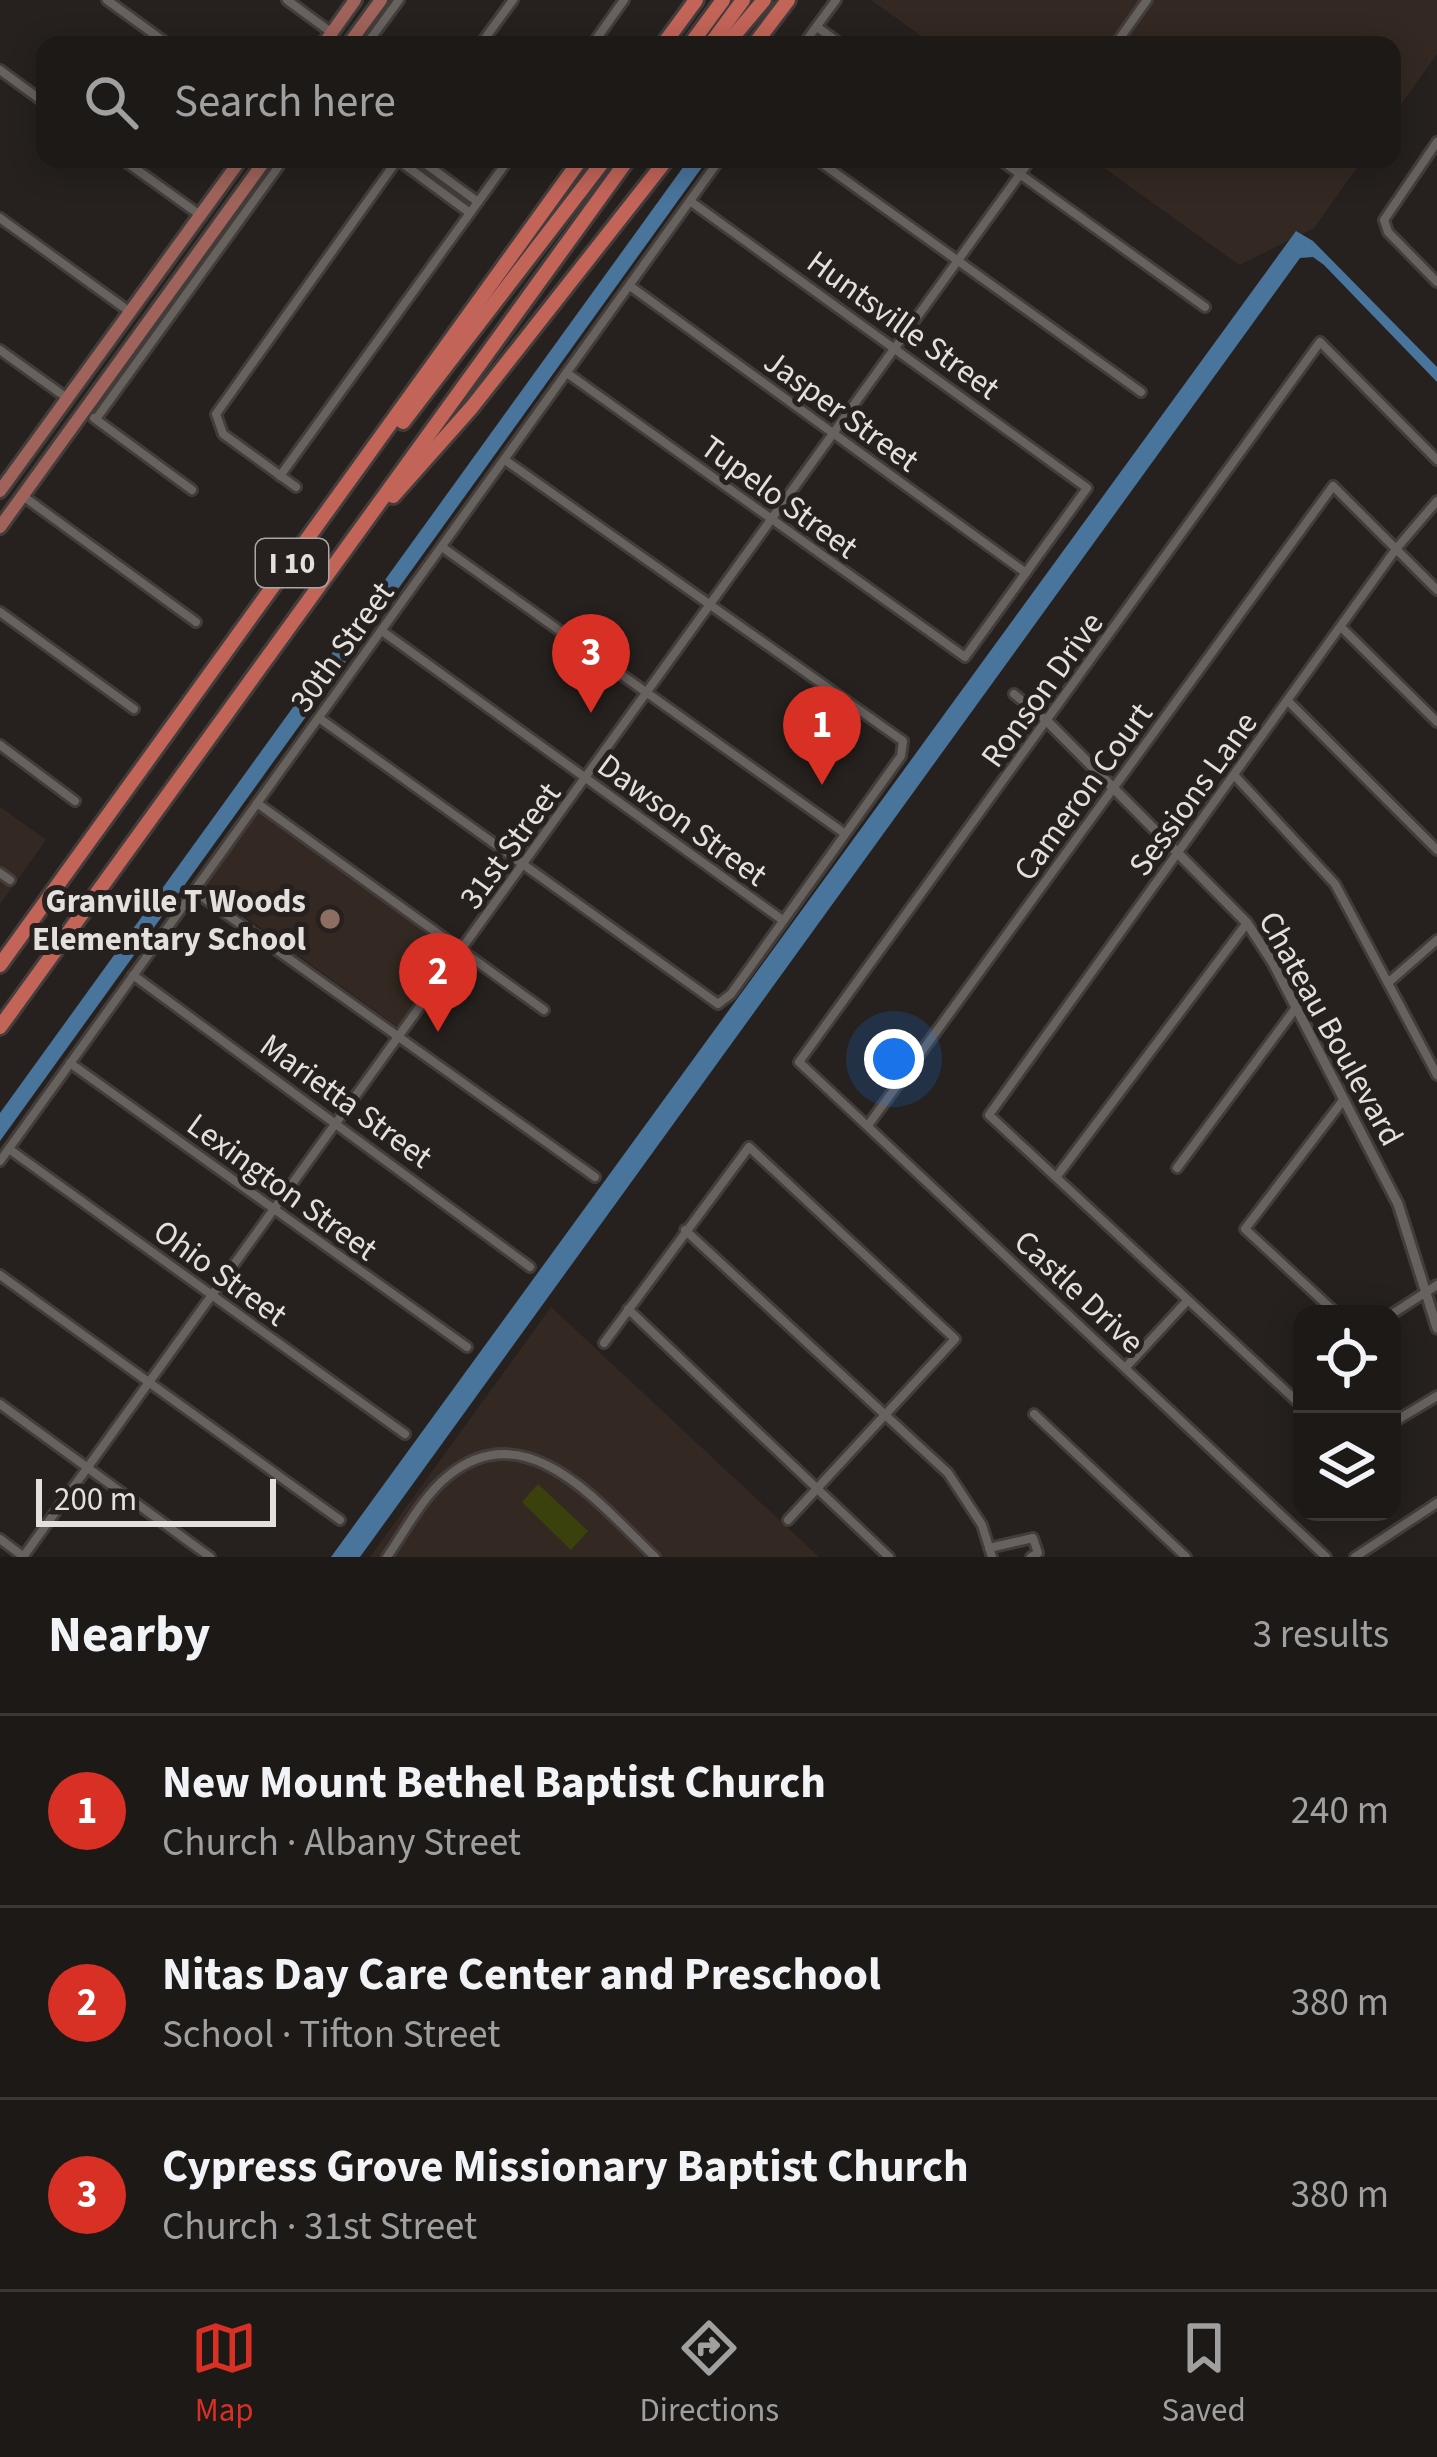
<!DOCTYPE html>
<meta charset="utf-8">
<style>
body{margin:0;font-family:"Source Sans 3",sans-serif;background:#292623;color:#f1f3f6}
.controls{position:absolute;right:36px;bottom:36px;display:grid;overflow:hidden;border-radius:24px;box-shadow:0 6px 30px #0003}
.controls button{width:108px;height:108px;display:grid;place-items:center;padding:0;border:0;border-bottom:3px solid #3a3835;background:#1c1916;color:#f1f3f6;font:60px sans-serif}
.scale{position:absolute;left:36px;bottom:30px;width:240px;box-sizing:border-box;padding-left:12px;border:6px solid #e4e0de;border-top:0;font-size:33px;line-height:42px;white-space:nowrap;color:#e4e0de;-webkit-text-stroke:9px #26211e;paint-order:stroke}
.you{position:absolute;left:894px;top:1059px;width:42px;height:42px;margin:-30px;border:9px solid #fff;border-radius:50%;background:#1a73e8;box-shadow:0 0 0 18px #1a73e833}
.badge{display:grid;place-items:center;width:78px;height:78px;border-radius:50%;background:#d93025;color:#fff;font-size:39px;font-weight:700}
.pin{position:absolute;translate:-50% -99px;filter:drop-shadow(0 3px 6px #0008)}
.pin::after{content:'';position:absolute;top:63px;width:42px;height:36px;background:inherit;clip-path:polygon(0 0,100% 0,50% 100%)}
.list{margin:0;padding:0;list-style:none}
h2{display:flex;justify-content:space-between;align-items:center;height:156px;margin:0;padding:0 48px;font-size:51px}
h2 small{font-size:39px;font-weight:400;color:#a0a0a1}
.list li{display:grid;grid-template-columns:78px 1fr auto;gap:36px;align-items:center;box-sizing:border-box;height:192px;padding:0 48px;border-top:3px solid #3a3835}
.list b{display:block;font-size:45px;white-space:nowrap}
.list p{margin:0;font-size:39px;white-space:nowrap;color:#a0a0a1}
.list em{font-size:39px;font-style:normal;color:#a0a0a1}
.icon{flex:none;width:66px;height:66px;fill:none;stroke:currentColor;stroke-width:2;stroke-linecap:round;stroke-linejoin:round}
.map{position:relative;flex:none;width:1437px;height:1557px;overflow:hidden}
.search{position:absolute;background:#1c1916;box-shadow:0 6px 30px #0003;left:36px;right:36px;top:36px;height:132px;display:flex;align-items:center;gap:30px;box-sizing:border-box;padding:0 42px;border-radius:24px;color:#a0a0a1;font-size:45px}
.sheet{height:732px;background:#1c1916}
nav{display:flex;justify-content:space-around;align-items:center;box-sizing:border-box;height:168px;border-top:3px solid #3a3835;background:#1c1916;font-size:33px;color:#a0a0a1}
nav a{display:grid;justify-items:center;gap:6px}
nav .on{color:#d93025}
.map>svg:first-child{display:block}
.built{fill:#332922}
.green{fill:#3b410c}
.water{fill:#49749b}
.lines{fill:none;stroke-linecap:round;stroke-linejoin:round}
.minor-casing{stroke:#423d3b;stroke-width:14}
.tertiary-casing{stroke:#423d3b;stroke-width:15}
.primary-casing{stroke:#423d3b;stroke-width:18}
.motorway-casing{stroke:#423d3b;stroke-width:20}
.minor{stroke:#68625f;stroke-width:8}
.tertiary{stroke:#68625f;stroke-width:9}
.primary{stroke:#9f635b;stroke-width:12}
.motorway{stroke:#c36459;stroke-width:14}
.education-dot{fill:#8d6e63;stroke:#26211e;stroke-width:4.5}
.labels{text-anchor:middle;stroke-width:10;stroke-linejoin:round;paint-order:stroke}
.shield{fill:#26211e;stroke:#aba7a4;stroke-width:3}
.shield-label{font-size:30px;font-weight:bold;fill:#e4e0de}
.street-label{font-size:33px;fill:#e4e0de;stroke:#26211e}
.poi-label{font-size:33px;font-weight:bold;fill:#e4e0de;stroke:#26211e;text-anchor:end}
</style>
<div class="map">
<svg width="1437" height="1557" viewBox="0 0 1437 1557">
<rect width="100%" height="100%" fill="#26211e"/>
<g class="built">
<path d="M871,0H1437V54L1392,117V45H934Z"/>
<path d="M1092,159H1363L1314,228L1239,265Z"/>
<path d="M0,807L46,840L0,904Z"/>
<path d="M260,810L455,951L399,1028L204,887Z"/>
<path d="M551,1307L819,1557H370Z"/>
</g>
<path class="green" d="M538,1484L588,1531L571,1550L522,1502Z"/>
<g class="water">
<path d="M689,159H708L0,1141V1113Z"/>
<path d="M1296,231L1313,241L1437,367V382L1324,265L1313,257L1300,258L360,1557H331Z"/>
</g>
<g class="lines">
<g class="minor-casing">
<g id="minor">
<path d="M107,0L169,45"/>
<path d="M287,0L332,33"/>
<path d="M817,27L842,45"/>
<path d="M366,45L399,0"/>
<path d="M480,45L513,0"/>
<path d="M592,45L624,0"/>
<path d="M803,45L836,0"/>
<path d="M1115,45L1147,0"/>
<path d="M0,70L45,103"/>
<path d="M1437,142L1384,220L1388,232L1437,282"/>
<path d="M122,159L200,215"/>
<path d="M419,159L478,202"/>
<path d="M816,159L1141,392"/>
<path d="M999,159L1205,307"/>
<path d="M398,160L470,213"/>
<path d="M0,218L130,312"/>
<path d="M630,286L1026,573"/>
<path d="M0,350L67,398"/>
<path d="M567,373L965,657L1087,488L690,201"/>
<path d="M94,418L192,490"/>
<path d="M96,419L284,159"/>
<path d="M280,476L509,159"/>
<path d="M296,487L223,434L216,414L398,159"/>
<path d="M23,496L196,622"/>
<path d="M442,547L844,833"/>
<path d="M0,612L134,709"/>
<path d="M1341,627L1437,722"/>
<path d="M382,631L781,919"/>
<path d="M1014,694L1047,721"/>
<path d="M1288,701L1437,850"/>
<path d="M319,718L718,1004L731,994L901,756L903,741L505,460"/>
<path d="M0,745L75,801"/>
<path d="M1235,776L1335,884L1437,1075"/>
<path d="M257,803L544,1010"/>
<path d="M0,873L10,880"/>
<path d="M194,891L595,1177"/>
<path d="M133,975L530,1267"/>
<path d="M1389,982L1437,940"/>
<path d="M70,1063L467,1347"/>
<path d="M869,1124L1333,486L1437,590"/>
<path d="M9,1149L405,1434"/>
<path d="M0,1161L720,159"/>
<path d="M1177,1168L1295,1009"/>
<path d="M1057,1176L1247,923"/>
<path d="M685,1230L948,1473L982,1525L992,1557"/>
<path d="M0,1275L340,1520"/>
<path d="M628,1309L889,1557"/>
<path d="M1337,1314L1245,1229L1344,1099"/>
<path d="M1392,1314L1437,1285"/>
<path d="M604,1343L749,1147L955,1339L788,1520"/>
<path d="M1126,1367L1187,1301"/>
<path d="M0,1404L210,1557"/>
<path d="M1302,1406L989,1115L1396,549L1437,501"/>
<path d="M1034,1414L1186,1557"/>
<path d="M1392,1423L1437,1396"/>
<path d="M0,1539L24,1557"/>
<path d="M989,1548L1033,1538L1038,1553L1031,1557"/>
<path d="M23,1557L1031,159"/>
<path d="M387,1557C405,1531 423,1496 448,1476C527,1411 601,1506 655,1557"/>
<path d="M1326,1557L799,1062L1320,342L1437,460"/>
<path d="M1355,1557L1437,1503"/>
</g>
</g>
<g class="tertiary-casing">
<path id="tertiary" d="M1047,721L1247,923L1273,963L1398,1204L1437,1328"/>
</g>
<g class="primary-casing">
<g id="primary">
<path d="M323,45L355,0"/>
<path d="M348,45L381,0"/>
<path d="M0,491L241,159"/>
<path d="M0,527L266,159"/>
</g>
</g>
<g class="motorway-casing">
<g id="motorway">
<path d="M663,45L696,0"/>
<path d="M690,45L723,0"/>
<path d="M710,45L743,0"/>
<path d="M726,45L764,0"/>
<path d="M754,45L788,0"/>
<path d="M403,422L605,159"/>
<path d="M393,496L472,407L667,159"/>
<path d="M0,965L581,159"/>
<path d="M0,1027L628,159"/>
</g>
</g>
<use href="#minor" class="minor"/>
<use href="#tertiary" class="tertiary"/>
<use href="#primary" class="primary"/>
<use href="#motorway" class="motorway"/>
</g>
<circle class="education-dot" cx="330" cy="919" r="12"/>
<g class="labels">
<rect class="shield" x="256" y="539" width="72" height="48" rx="9"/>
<g class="shield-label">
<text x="292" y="573">I 10</text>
</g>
<g class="street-label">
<text transform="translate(904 324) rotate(36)" y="12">Huntsville Street</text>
<text transform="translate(842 410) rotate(36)" y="12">Jasper Street</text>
<text transform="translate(780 496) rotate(36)" y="12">Tupelo Street</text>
<text transform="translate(341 646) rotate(-54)" y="12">30th Street</text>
<text transform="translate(1041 689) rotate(-54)" y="12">Ronson Drive</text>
<text transform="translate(1082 791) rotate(-54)" y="12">Cameron Court</text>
<text transform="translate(1192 793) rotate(-54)" y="12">Sessions Lane</text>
<text transform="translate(683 819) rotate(36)" y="12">Dawson Street</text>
<text transform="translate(509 845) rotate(-54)" y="12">31st Street</text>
<text transform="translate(1332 1028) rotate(61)" y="12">Chateau Boulevard</text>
<text transform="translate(347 1100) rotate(36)" y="12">Marietta Street</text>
<text transform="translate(283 1186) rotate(36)" y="12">Lexington Street</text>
<text transform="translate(221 1272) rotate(36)" y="12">Ohio Street</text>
<text transform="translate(1080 1291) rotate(43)" y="12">Castle Drive</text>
</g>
<g class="poi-label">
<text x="306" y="912">Granville T Woods<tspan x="306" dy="38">Elementary School</tspan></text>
</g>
</g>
</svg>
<div class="controls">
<button><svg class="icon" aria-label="locate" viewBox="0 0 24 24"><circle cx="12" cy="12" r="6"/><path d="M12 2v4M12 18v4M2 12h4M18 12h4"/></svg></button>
<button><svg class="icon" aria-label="layers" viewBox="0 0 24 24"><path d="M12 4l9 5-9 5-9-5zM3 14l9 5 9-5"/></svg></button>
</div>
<div class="scale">200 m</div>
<div class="you"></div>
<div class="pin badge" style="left:822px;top:785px">1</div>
<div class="pin badge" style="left:438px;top:1032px">2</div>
<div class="pin badge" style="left:591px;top:713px">3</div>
<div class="search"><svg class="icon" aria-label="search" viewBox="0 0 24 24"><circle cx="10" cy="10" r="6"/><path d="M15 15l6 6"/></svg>Search here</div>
</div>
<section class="sheet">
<h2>Nearby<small>3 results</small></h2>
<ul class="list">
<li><span class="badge">1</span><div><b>New Mount Bethel Baptist Church</b><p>Church · Albany Street</p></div><em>240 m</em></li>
<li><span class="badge">2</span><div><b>Nitas Day Care Center and Preschool</b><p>School · Tifton Street</p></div><em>380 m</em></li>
<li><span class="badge">3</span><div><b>Cypress Grove Missionary Baptist Church</b><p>Church · 31st Street</p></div><em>380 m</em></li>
</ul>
</section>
<nav>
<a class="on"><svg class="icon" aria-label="map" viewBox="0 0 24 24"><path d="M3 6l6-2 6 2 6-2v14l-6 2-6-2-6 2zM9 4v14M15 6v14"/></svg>Map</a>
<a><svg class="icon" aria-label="directions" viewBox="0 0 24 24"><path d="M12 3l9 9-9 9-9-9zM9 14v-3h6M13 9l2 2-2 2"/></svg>Directions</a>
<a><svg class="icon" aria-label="saved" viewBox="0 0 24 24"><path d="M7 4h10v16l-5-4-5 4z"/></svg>Saved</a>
</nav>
